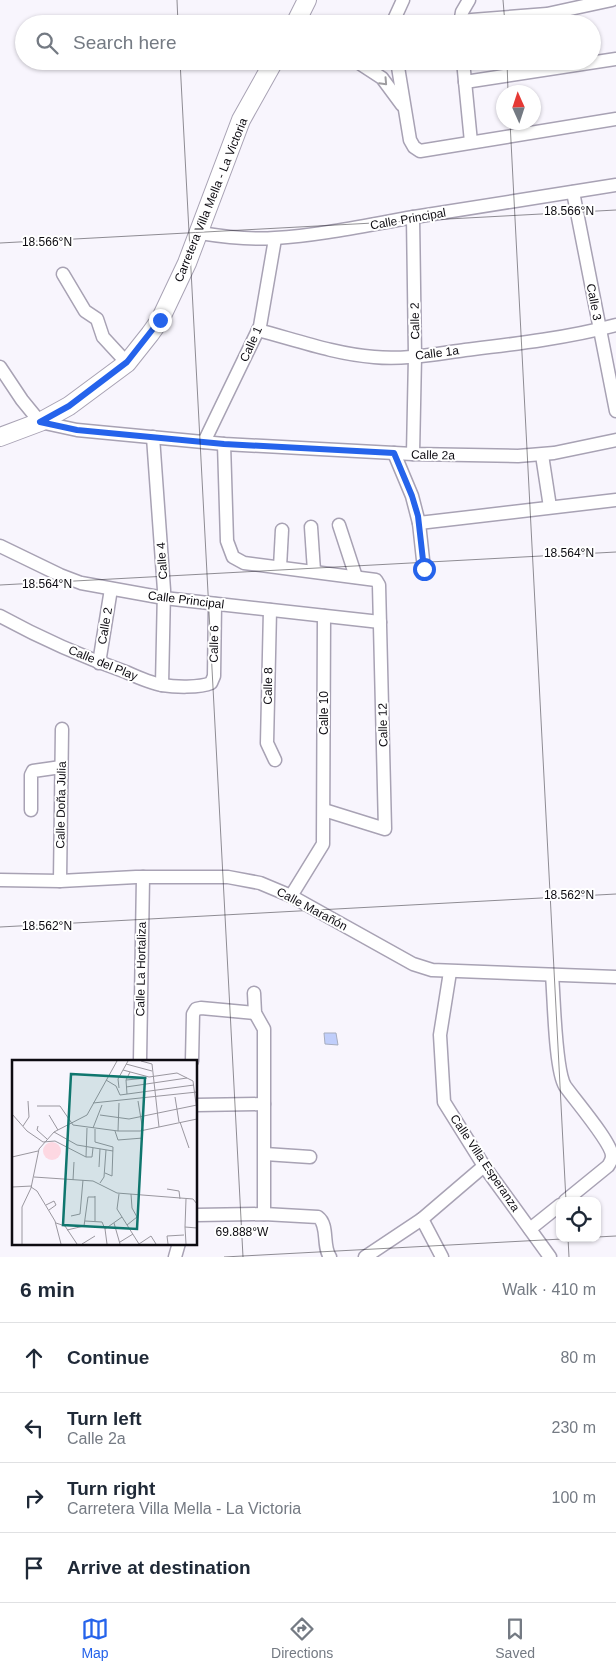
<!DOCTYPE html>
<meta charset="utf-8">
<style>
body{margin:0;font-family:Helvetica,sans-serif;background:#f6f6f7;color:#1f2937}
.controls{position:absolute;right:15px;bottom:15px;display:grid;overflow:hidden;border-radius:10px;box-shadow:0 1px 4px #0004}
.controls button{width:45px;height:45px;display:grid;place-items:center;padding:0;border:0;border-bottom:1px solid #e0e1e3;background:#fff;color:#1f2937;font:25px sans-serif}
.compass{position:absolute;left:496px;top:85px;width:45px;height:45px;border-radius:50%;background:#fff;box-shadow:0 1px 4px #0004;rotate:357deg}
.stop{position:absolute;width:15px;height:15px;margin:-11px;border:4px solid #2563eb;border-radius:50%;background:#fff}
.stop.end{background:#2563eb;border-color:#fff;box-shadow:0 1px 5px #0008}
.list{margin:0;padding:0;list-style:none}
h2{display:flex;justify-content:space-between;align-items:center;height:65px;margin:0;padding:0 20px;font-size:21px}
h2 small{font-size:16px;font-weight:400;color:#747a83}
.list li{display:grid;grid-template-columns:32px 1fr auto;gap:15px;align-items:center;box-sizing:border-box;height:70px;padding:0 20px;border-top:1px solid #e0e1e3}
.list b{display:block;font-size:19px;white-space:nowrap}
.list p{margin:0;font-size:16px;white-space:nowrap;color:#747a83}
.list em{font-size:16px;font-style:normal;color:#747a83}
.icon{flex:none;width:28px;height:28px;fill:none;stroke:currentColor;stroke-width:2;stroke-linecap:round;stroke-linejoin:round}
.map{position:relative;flex:none;width:616px;height:1257px;overflow:hidden}
.search{position:absolute;background:#fff;box-shadow:0 1px 4px #0004;left:15px;right:15px;top:15px;height:55px;display:flex;align-items:center;gap:12px;box-sizing:border-box;padding:0 18px;border-radius:28px;color:#747a83;font-size:19px}
.sheet{height:345px;background:#fff}
nav{display:flex;justify-content:space-around;align-items:center;box-sizing:border-box;height:70px;border-top:1px solid #e0e1e3;background:#fff;font-size:14px;color:#747a83}
nav a{display:grid;justify-items:center;gap:2px}
nav .on{color:#2563eb}
.map>svg:first-child{display:block}
.building{fill:#c0cefb;stroke:#a7adbf}
.lines{fill:none;stroke-linecap:round;stroke-linejoin:round}
.street-casing{stroke:#a8a2b4;stroke-width:15}
.secondary-casing{stroke:#a8a2b4;stroke-width:20}
.street{stroke:#fff;stroke-width:12}
.secondary{stroke:#fff;stroke-width:18}
.oneway{stroke:#9e9da0}
.route{stroke:#2563eb;stroke-width:6}
.ticks{fill:none;stroke:#0d0b11;stroke-width:1;stroke-opacity:0.45}
.labels{text-anchor:middle;stroke-width:4;stroke-linejoin:round;paint-order:stroke}
.street-label{font-size:12px;fill:#0d0b11;stroke:#fff}
.inset-road{fill:none;stroke:#9a979f;stroke-width:1}
.view{fill:#0f766e;fill-opacity:0.15;stroke:#0f766e;stroke-width:2.5}
.inset-edge{fill:none;stroke:#0d0b11;stroke-width:2.5}
.ticks-label{font-size:12px;text-anchor:middle;fill:#0d0b11;stroke:#fff;stroke-width:4;stroke-linejoin:round;paint-order:stroke}
</style>
<div class="map">
<svg width="616" height="1257" viewBox="0 0 616 1257">
<rect width="100%" height="100%" fill="#f8f5fd"/>
<path class="building" d="M324,1033H336L338,1045L325,1044Z"/>
<g class="lines">
<g class="street-casing">
<g id="street">
<path d="M459,21L547,14L612,0"/>
<path d="M392,24L403,0"/>
<path d="M460,24L462,12L469,0"/>
<path d="M356,61L382,78L402,105"/>
<path d="M397,61L410,140L414,147L420,151L616,119"/>
<path d="M463,61L471,142"/>
<path d="M465,82L616,59"/>
<path d="M573,192L616,411"/>
<path d="M413,217L415,356L413,454"/>
<path d="M200,233C225,237 250,240 275,238C322,235 367,225 414,217C481,206 549,196 616,185"/>
<path d="M63,274L85,311L97,319L103,337L127,363"/>
<path d="M258,330C296,340 335,354 374,357C404,360 435,354 465,350C515,344 567,338 616,325"/>
<path d="M0,367L22,400L40,422L77,430L224,444L413,454L518,456L554,453L616,440"/>
<path d="M153,437L164,590L162,685"/>
<path d="M204,442L260,326L275,239"/>
<path d="M224,444L227,541L233,557L244,563L376,580L379,585L385,829L324,810"/>
<path d="M394,453L412,496L419,523L616,500"/>
<path d="M542,455L550,507"/>
<path d="M419,523L424,569"/>
<path d="M339,525L356,577"/>
<path d="M311,527L314,571"/>
<path d="M0,546L60,575L81,583L164,598L380,622"/>
<path d="M280,567L282,530"/>
<path d="M270,610L267,743L275,760"/>
<path d="M0,616C40,638 83,657 126,672C137,677 150,683 162,685C174,687 200,688 211,683L214,676L215,604"/>
<path d="M99,663L111,589"/>
<path d="M31,810V775L33,771L61,767"/>
<path d="M0,880L60,881L136,877H228L260,883L291,896L413,964L432,970L616,977"/>
<path d="M60,881L62,729"/>
<path d="M291,896L323,844L324,616"/>
<path d="M450,972L440,1035L444,1102L484,1166L550,1257"/>
<path d="M552,975C554,997 555,1070 565,1086C574,1099 612,1143 612,1156C612,1160 610,1163 608,1166L565,1201"/>
<path d="M254,993L255,1013L264,1029V1214"/>
<path d="M140,1061L143,877"/>
<path d="M192,1061L193,1014L196,1009L201,1008L255,1013"/>
<path d="M196,1105L264,1104"/>
<path d="M265,1154L310,1157"/>
<path d="M196,1215L264,1214L318,1217C329,1225 322,1246 330,1257"/>
<path d="M422,1219L442,1257"/>
<path d="M530,1229L560,1205"/>
<path d="M175,1257L179,1243"/>
<path d="M365,1257L422,1219L484,1166"/>
</g>
</g>
<g class="secondary-casing">
<g id="secondary">
<path d="M295,24L307,0"/>
<path d="M0,437L40,422L69,406L127,363L150,334L160,320L187,263L241,120L274,61"/>
</g>
</g>
<use href="#street" class="street"/>
<use href="#secondary" class="secondary"/>
</g>
<defs><path id="oneway-chevron" d="M-2-3.5L2.5 0L-2 3.5" fill="none" stroke-width="1.6" stroke-linecap="round" stroke-linejoin="round" transform="scale(1.25)"/></defs>
<use class="oneway" href="#oneway-chevron" transform="translate(384 82) rotate(47)"/>
<g class="lines">
<path class="route" d="M160,320L127,362L69,406L40,422L77,430L224,444L394,453L412,496L418,516L424,569"/>
</g>
<path class="ticks" d="M177,0L178,24M503,0L505,24M180,61L243,1257M507,61L508,92M510,122L566,1201M0,243L616,210M0,585L616,552M0,927L616,894M597,1237L616,1236M568,1238L569,1257M224,1257L581,1238"/>
<g class="labels">
<g class="street-label">
<text transform="translate(211 200) rotate(-68)" y="4">Carretera Villa Mella - La Victoria</text>
<text transform="translate(408 219) rotate(-10)" y="4">Calle Principal</text>
<text transform="translate(594 302) rotate(79)" y="4">Calle 3</text>
<text transform="translate(415 321) rotate(-91)" y="4">Calle 2</text>
<text transform="translate(251 344) rotate(-66)" y="4">Calle 1</text>
<text transform="translate(437 353) rotate(-7)" y="4">Calle 1a</text>
<text transform="translate(433 455) rotate(1)" y="4">Calle 2a</text>
<text transform="translate(162 561) rotate(-94)" y="4">Calle 4</text>
<text transform="translate(186 600) rotate(7)" y="4">Calle Principal</text>
<text transform="translate(105 626) rotate(-80)" y="4">Calle 2</text>
<text transform="translate(214 644) rotate(-89)" y="4">Calle 6</text>
<text transform="translate(103 663) rotate(22)" y="4">Calle del Play</text>
<text transform="translate(268 686) rotate(-89)" y="4">Calle 8</text>
<text transform="translate(324 713) rotate(-90)" y="4">Calle 10</text>
<text transform="translate(383 725) rotate(-91)" y="4">Calle 12</text>
<text transform="translate(61 805) rotate(-89)" y="4">Calle Doña Julia</text>
<text transform="translate(312 909) rotate(28)" y="4">Calle Marañón</text>
<text transform="translate(141 969) rotate(-89)" y="4">Calle La Hortaliza</text>
<text transform="translate(485 1163) rotate(56)" y="4">Calle Villa Esperanza</text>
</g>
</g>
<g transform="translate(12 1060)">
<rect width="185" height="185" fill="#f8f5fd"/>
<path d="M31 91a9 9 0 1 1 18 0a9 9 0 1 1-18 0Z" fill="#fdd8e2"/>
<path class="inset-road" d="M129,1L140,4L147,67M114,4L140,11M111,10L137,17L165,13L181,21L185,51M94,20L104,26L108,35L182,25M114,20L135,18M114,27L175,18M107,28L106,19L116,1M115,34L114,20L118,12M163,37L167,62M126,41L131,71M81,43L185,32M25,46H48L61,65L106,71H128L185,59M0,54L15,71L31,82L43,81L74,97H80L81,88M37,55L46,70M88,55L117,59L185,45M168,62L177,88M11,66L17,57L16,41M26,66L25,70L35,79M81,68L90,45M83,69V82L101,87L100,116L93,113M103,71L106,80L131,78M106,71L107,43M42,72L65,85L101,91M0,97L26,91M74,97L75,68M87,107L88,89M22,117L81,121L105,133L181,139L185,144M61,120L62,102M88,123L92,117L94,90M0,127L20,126M19,127L25,131L43,161L49,184M155,129L167,131L168,139M107,134L105,149L127,184M174,139L173,167L185,168M34,145L42,141L44,145L37,150M59,156L68,154L71,120M73,161L90,162L93,169M83,161V136M44,163L53,166L65,184M102,163L108,184M115,165L125,157L120,148L119,134M173,167L174,184M55,170L72,166L76,137H83M108,182L121,174M10,184V147L19,128L27,89L42,72L75,55L105,1M70,184L83,176M95,184L93,169L110,157M127,184L139,176L144,184M156,184L155,176L172,175"/>
<path class="view" d="M59,14L133,18L125,169L51,165Z"/>
<rect width="185" height="185" class="inset-edge"/>
</g>
<g class="ticks-label">
<text x="569" y="215">18.566°N</text>
<text x="47" y="246">18.566°N</text>
<text x="569" y="557">18.564°N</text>
<text x="47" y="588">18.564°N</text>
<text x="569" y="899">18.562°N</text>
<text x="47" y="930">18.562°N</text>
<text x="242" y="1236">69.888°W</text>
</g>
</svg>
<div class="controls">
<button><svg class="icon" aria-label="locate" viewBox="0 0 24 24"><circle cx="12" cy="12" r="6"/><path d="M12 2v4M12 18v4M2 12h4M18 12h4"/></svg></button>
</div>
<svg class="compass" viewBox="-18 -18 36 36"><path d="M0-13l5 13h-10z" fill="#e53935"/><path d="M0 13l5-13h-10z" fill="#747a83"/></svg>
<div class="stop" style="left:424px;top:569px"></div>
<div class="stop end" style="left:160px;top:320px"></div>
<div class="search"><svg class="icon" aria-label="search" viewBox="0 0 24 24"><circle cx="10" cy="10" r="6"/><path d="M15 15l6 6"/></svg>Search here</div>
</div>
<section class="sheet">
<h2>6 min<small>Walk · 410 m</small></h2>
<ul class="list">
<li><svg class="icon" aria-label="ahead" viewBox="0 0 24 24"><path d="M12 20V5M6 11l6-6 6 6"/></svg><div><b>Continue</b></div><em>80 m</em></li>
<li><svg class="icon" aria-label="left" viewBox="0 0 24 24"><path d="M17 20v-9H6M10 6l-5 5 5 5"/></svg><div><b>Turn left</b><p>Calle 2a</p></div><em>230 m</em></li>
<li><svg class="icon" aria-label="right" viewBox="0 0 24 24"><path d="M7 20v-9h11M14 6l5 5-5 5"/></svg><div><b>Turn right</b><p>Carretera Villa Mella - La Victoria</p></div><em>100 m</em></li>
<li><svg class="icon" aria-label="arrive" viewBox="0 0 24 24"><path d="M6 21V4h12l-3 4 3 4H6"/></svg><div><b>Arrive at destination</b></div></li>
</ul>
</section>
<nav>
<a class="on"><svg class="icon" aria-label="map" viewBox="0 0 24 24"><path d="M3 6l6-2 6 2 6-2v14l-6 2-6-2-6 2zM9 4v14M15 6v14"/></svg>Map</a>
<a><svg class="icon" aria-label="directions" viewBox="0 0 24 24"><path d="M12 3l9 9-9 9-9-9zM9 14v-3h6M13 9l2 2-2 2"/></svg>Directions</a>
<a><svg class="icon" aria-label="saved" viewBox="0 0 24 24"><path d="M7 4h10v16l-5-4-5 4z"/></svg>Saved</a>
</nav>
